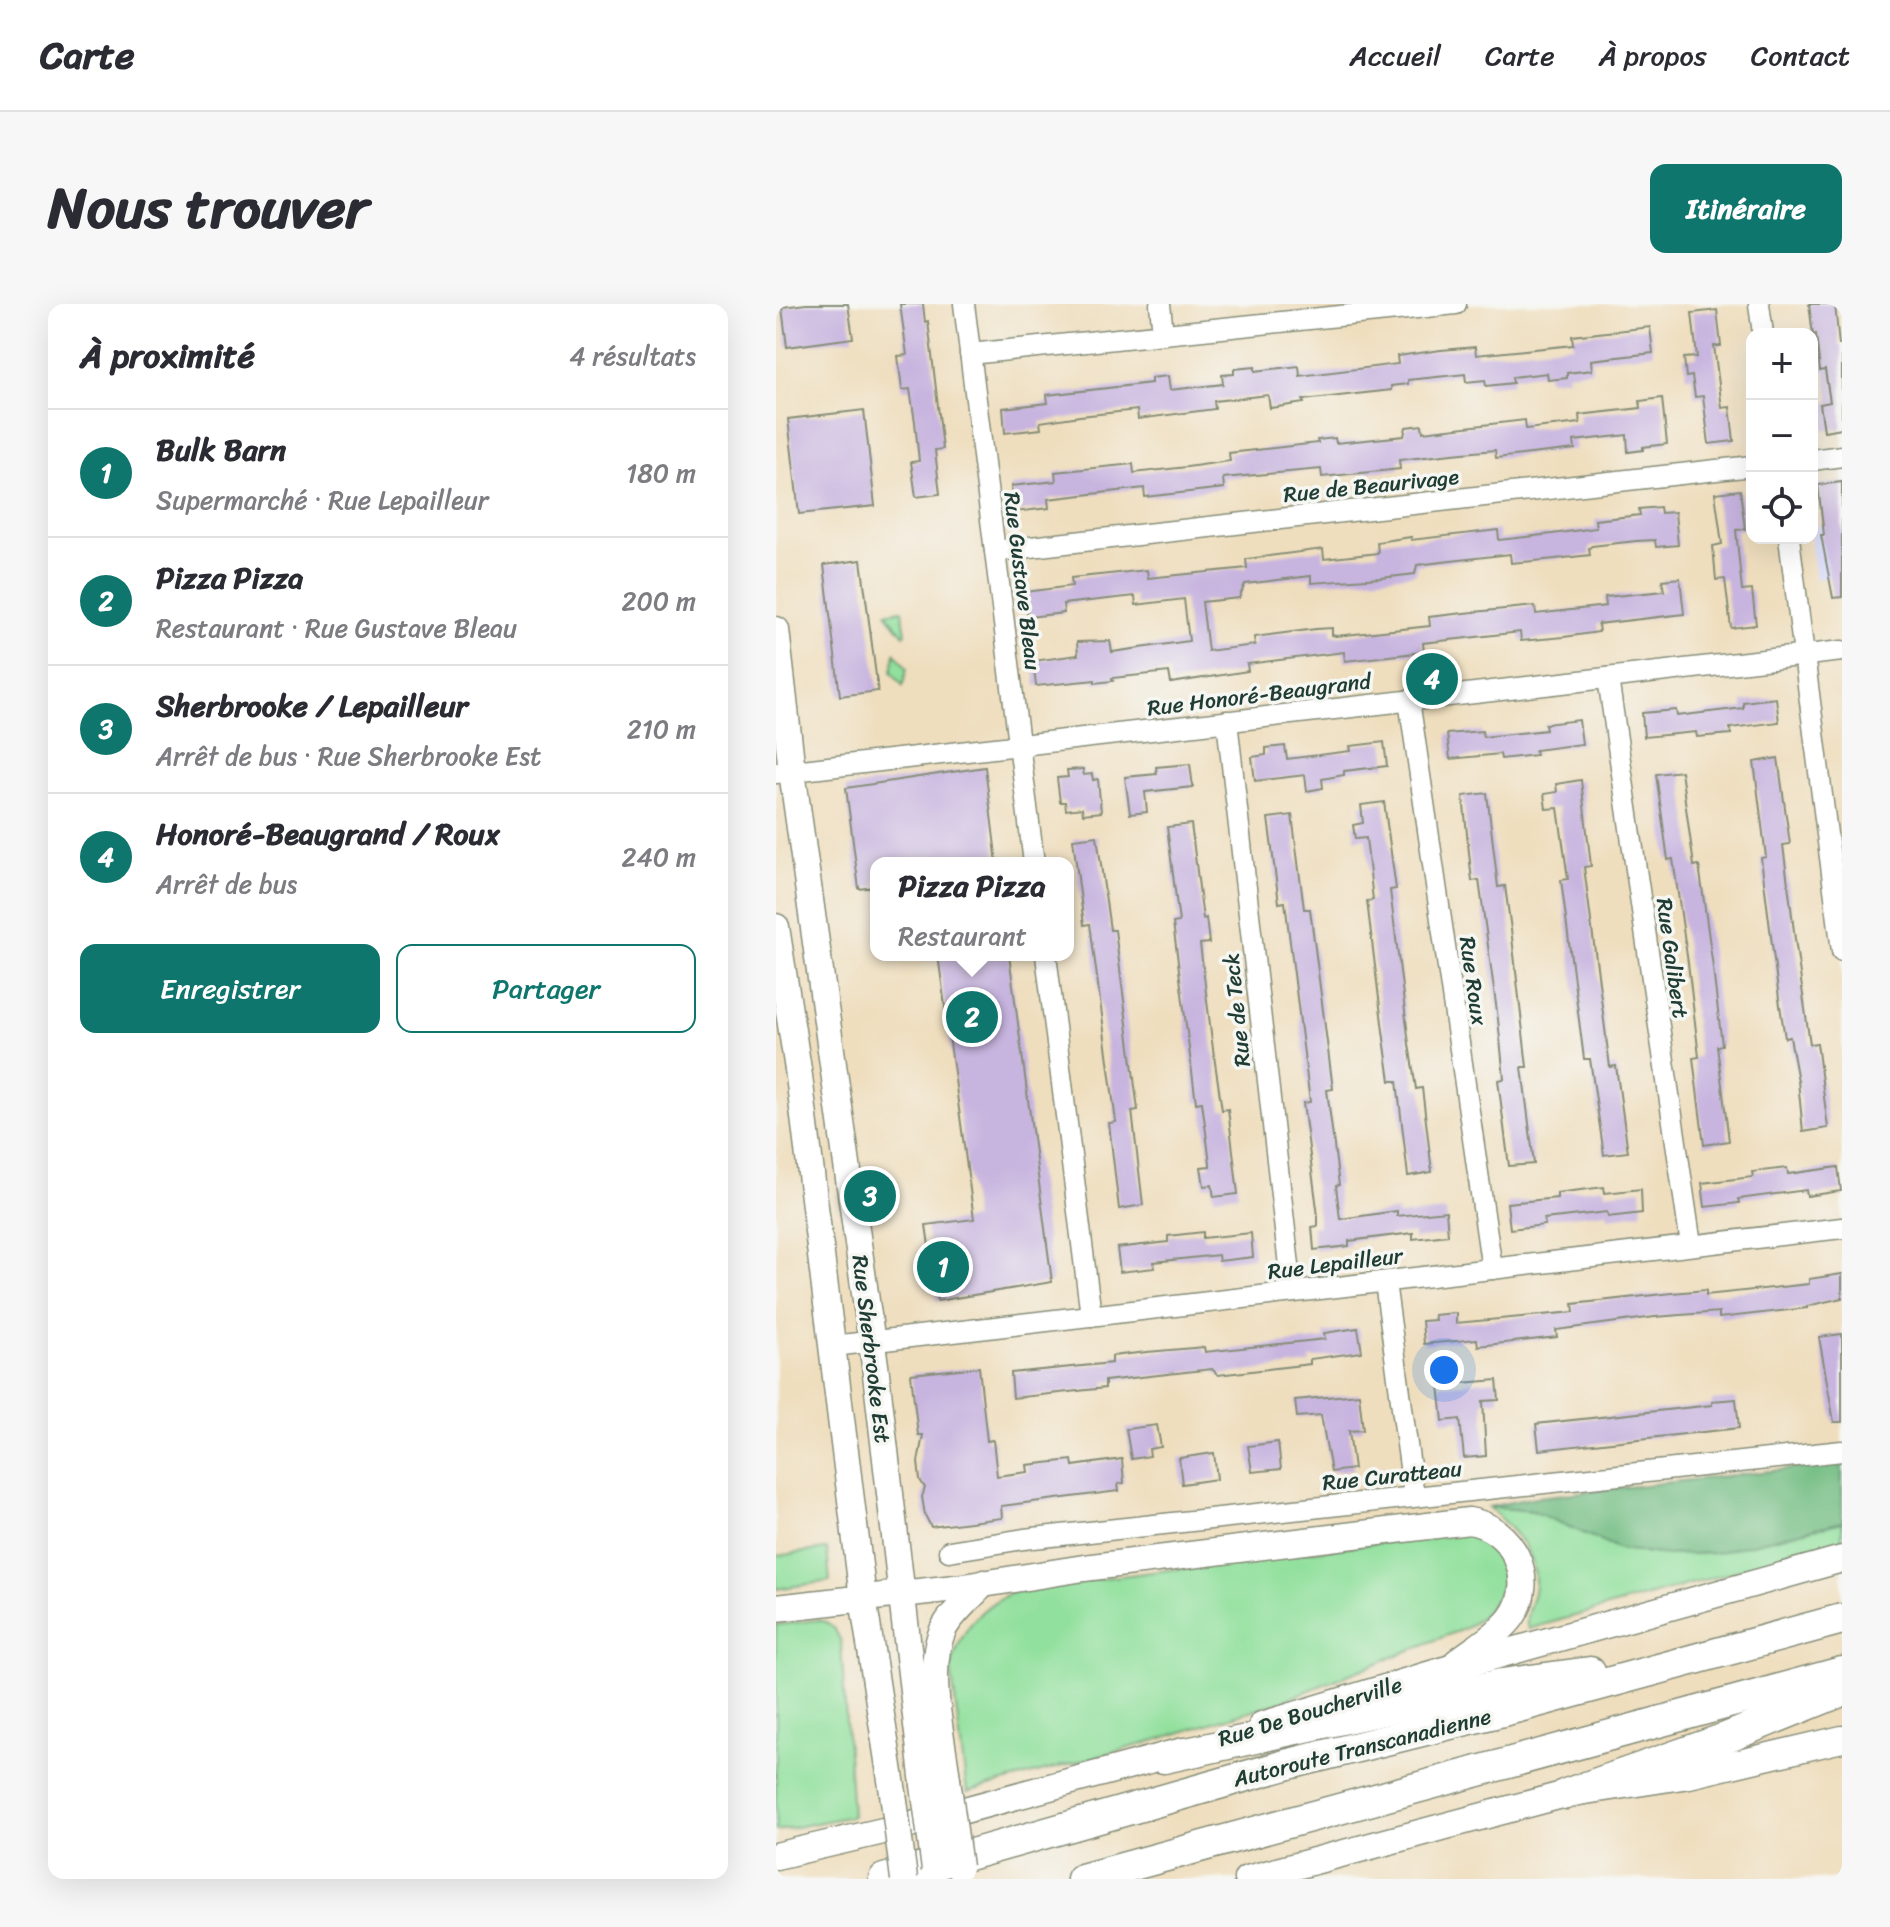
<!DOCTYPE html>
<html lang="fr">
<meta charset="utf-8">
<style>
body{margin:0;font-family:Sriracha,sans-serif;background:#f7f7f7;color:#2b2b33}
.controls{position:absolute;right:24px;top:24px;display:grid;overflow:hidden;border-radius:16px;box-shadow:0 8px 32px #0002}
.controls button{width:72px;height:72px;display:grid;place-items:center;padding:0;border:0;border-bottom:2px solid #e1e1e2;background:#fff;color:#2b2b33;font:40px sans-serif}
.you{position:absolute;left:668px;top:1066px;width:28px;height:28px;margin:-20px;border:6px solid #fff;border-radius:50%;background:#1a73e8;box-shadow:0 0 0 12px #1a73e833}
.badge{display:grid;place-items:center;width:52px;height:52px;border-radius:50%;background:#0f766e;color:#fff;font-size:26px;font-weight:700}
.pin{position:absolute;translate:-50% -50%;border:4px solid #fff;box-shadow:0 2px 8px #0006}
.popup{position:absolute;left:94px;top:553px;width:204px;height:104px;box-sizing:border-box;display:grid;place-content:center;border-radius:16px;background:#fff;filter:drop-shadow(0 2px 6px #0005);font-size:26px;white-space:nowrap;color:#7c7c81}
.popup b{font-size:30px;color:#2b2b33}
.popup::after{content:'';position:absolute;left:50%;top:100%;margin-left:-16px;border:16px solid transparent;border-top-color:#fff}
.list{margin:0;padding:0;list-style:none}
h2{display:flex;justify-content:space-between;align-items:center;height:104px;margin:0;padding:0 32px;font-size:34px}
h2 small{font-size:26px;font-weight:400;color:#7c7c81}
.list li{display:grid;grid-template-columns:52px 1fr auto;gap:24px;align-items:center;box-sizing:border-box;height:128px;padding:0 32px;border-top:2px solid #e1e1e2}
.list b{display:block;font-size:30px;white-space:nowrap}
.list p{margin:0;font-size:26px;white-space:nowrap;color:#7c7c81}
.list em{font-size:26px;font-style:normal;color:#7c7c81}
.actions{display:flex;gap:16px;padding:24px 32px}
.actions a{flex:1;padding:18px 0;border:2px solid #0f766e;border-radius:16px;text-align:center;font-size:28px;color:#0f766e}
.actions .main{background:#0f766e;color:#fff}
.icon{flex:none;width:44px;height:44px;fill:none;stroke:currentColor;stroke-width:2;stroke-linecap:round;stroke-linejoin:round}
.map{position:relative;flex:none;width:1066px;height:1575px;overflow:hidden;border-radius:16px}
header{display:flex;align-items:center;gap:48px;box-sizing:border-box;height:112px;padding:0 40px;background:#fff;border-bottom:2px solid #e1e1e2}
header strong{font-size:38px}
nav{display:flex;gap:44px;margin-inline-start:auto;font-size:28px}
.intro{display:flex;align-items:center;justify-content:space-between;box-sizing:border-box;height:192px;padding:0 48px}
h1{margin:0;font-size:56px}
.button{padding:20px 36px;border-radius:16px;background:#0f766e;color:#fff;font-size:28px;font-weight:700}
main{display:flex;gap:48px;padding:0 48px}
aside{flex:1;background:#fff;border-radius:16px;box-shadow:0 8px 32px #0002}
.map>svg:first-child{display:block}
.built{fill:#d5d8f9}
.green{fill:#92e09d;stroke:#588e68;stroke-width:2}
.forest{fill:#75be84;stroke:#4a7e5c;stroke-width:2}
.building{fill:#c7b4df}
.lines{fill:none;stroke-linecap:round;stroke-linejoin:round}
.minor-casing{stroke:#878e79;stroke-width:23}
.major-casing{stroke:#878e79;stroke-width:29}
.highway-casing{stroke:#878e79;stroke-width:33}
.minor{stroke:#fff;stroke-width:20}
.major{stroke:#fff;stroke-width:26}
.highway{stroke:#fff;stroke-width:30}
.major-bridge-casing{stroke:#878e79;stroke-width:29;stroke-linecap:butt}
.major-bridge{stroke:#fff;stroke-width:26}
.labels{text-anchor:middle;stroke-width:7;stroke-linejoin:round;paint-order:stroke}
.street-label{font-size:22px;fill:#1f3d34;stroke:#f6f6f2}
</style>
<header>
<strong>Carte</strong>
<nav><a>Accueil</a><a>Carte</a><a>À propos</a><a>Contact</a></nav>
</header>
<div class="intro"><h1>Nous trouver</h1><a class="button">Itinéraire</a></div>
<main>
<aside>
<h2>À proximité<small>4 résultats</small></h2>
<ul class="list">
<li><span class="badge">1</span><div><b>Bulk Barn</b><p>Supermarché · Rue Lepailleur</p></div><em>180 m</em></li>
<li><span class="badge">2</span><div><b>Pizza Pizza</b><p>Restaurant · Rue Gustave Bleau</p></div><em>200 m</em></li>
<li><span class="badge">3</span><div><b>Sherbrooke / Lepailleur</b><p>Arrêt de bus · Rue Sherbrooke Est</p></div><em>210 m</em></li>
<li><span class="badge">4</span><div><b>Honoré-Beaugrand / Roux</b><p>Arrêt de bus</p></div><em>240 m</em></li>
</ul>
<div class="actions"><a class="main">Enregistrer</a><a>Partager</a></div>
</aside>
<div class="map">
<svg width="1066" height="1575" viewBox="0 0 1066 1575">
<rect width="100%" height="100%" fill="#f6f6f2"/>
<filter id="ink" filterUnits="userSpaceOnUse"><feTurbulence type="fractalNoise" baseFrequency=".0125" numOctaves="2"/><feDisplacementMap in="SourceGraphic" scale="16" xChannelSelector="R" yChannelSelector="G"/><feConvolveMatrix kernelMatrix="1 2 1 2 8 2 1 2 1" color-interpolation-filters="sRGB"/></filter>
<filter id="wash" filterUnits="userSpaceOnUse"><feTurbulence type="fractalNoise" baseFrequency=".006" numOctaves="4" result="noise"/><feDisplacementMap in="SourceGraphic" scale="32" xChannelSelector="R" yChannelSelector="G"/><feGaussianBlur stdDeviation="1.8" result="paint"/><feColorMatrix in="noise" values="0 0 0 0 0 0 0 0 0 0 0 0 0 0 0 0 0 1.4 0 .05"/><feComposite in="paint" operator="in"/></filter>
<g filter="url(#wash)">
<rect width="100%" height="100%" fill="#efdebe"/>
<path class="built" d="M1066,219V272L1040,275L1034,234L1036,222Z"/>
<g class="green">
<path d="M126,306L130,329L128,331L110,309Z"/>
<path d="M119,349L131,364L127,382L116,368Z"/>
<path d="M713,1203L757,1207L844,1245L890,1251L939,1249L1066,1218V1238L752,1325C748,1312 755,1301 758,1288C765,1251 737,1226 713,1203Z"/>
<path d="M686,1228C740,1250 737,1292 692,1323L506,1397L371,1439L191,1488L175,1365C184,1325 205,1300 244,1285Z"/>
<path d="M51,1245L54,1277L0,1285V1252Z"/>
<path d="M41,1316C56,1317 60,1326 65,1338L76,1512L0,1527V1321Z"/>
</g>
<path class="forest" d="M1066,1159V1218L939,1249L890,1251L844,1245L757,1207L713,1203L754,1194Z"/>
<g id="blocks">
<g class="building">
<path d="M30,0H72L77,34L11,43L6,3Z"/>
<path d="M124,0H147L149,18L152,17L167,145L159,146L164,190L140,193L135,158L143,157L139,118L134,85L126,86L122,52L131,51Z"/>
<path d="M1033,0H1059L1063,41H1066V124L1048,127L1044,100L1054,98L1049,66L1044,67L1040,30L1037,31Z"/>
<path d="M941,6L945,42H938L946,104L954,103L958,137L933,140L927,92L919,93L916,72L910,73L908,54L921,53L916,9Z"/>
<path d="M874,23L877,49L815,56L816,66L791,69V74L772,76L771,69L736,73L737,79L710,82L709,76L690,78L689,70L632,76V80L615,82V86L527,96L528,99L494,104L492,91L438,97L439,105L362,115L361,106L304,112L264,118L265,125L229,129L227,104L272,99L271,91L375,79V74L392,72L394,86L447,80L446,71L458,70V65L479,63V67L523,62L524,72L622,60L621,52L665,46L699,43L700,51L797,41L796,32Z"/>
<path d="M886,94L891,140L867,143V146L852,148L851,131L798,137L799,145L720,154L719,146L676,150L623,156L624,165L546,173L545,165L447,174L448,184L369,193L368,184L272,195L273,204L238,208L235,182L280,177L279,168L357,160L358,169L411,163L454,157L453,149L542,139L541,136L559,134L560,139L628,132L630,123L646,121L647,128L749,116L750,125L804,119L803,111L865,104L864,97Z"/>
<path d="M88,106L99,202L23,210L12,115Z"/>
<path d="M1066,178V293L1057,294L1045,231H1048L1042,181Z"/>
<path d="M964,186L969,225L960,226L966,287L976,286L980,321L955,324L949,275L940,276L937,242L946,240L939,189Z"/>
<path d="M884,203L885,209L899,208L902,241L880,243L879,236L860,237L816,242L813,244L814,251L779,255L735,259L734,250L641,261L639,270L605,274L535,279V272L469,280L463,294L426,298L432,347L479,341L478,333L540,325L556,324V331L560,332L654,322L653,313L688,309L759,302L760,310L830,302L829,293L888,287L886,276L904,274L908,310L822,320L823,328L788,333L745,337L744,328L647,339L648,348L569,357L568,348L471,360L472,367L395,379L393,368L336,374L337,377L319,379V376L260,382L257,357L302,351L301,338L334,337L336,348L413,337L408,295L360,301L359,292L287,300L288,309L252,313L249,288L296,282L295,274L371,266L372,274L471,264L470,255L547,245L548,255L602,249L601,238L635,233V236L722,226L723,236L776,230L820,224L819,216L864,211L863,205Z"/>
<path d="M85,256L102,387L64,392L48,261Z"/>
<path d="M1000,394L1003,418L954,424L955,430L921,433L920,428L868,433L866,409L900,406L901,412L967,404V398Z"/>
<path d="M803,416L806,440L759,446L760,451L725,455L724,450L674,455L671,430L706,427L707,433L770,426L769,420Z"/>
<path d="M608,438L611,462L568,467V471L546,475L547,484L531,487L529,471L479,477L476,453L490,451V444L509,442L511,455L575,447L574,442Z"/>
<path d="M1002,454L1014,540L1007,541L1019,635L1034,740L1041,739L1052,824L1027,828L1022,777L1014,733L1009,734L1003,695L985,554L990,553L978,458Z"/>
<path d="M414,460L417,483L369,488L371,508L354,510L349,473L381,470L380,463Z"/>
<path d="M209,463L221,559H100V583L83,585L70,484Z"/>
<path d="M307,465V471L316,470L317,476L322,475L325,508L307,510L306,504L290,506L289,498H284L281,474L292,473L291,466Z"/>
<path d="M905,467L918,562L923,561L936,656L946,741L941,742L953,837L928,841L917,754L923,753L912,659L897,555L892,556L880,470Z"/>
<path d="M805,476L815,562L808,563L834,763L840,762L852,848L828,851L814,755H808L785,576L792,575L782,504L770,505L768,490L781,488L780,480Z"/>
<path d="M711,489L722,583L729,582L736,633L751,763H746L758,860L733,862L722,776L728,775L722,715L703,576L696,577L687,492Z"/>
<path d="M608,498L620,585L614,586L633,740L640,785L646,784L656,868L632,872L621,777H614L607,727L591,597L597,596L590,534L579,535L577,521L587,519L585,501Z"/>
<path d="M516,511L528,605H534L557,785L551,786L563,881L560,882L564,915L621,907V912L670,907L672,931L637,935V929L573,937V942L538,946L536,923L542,922V912L527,799L534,798L509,598L503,599L492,514Z"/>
<path d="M415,520L427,615L430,614L433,639L424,640L437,745L446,806L452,805L462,890L438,893L436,881L428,882L425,863L434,862V859L426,798L420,799L397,619L403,618L391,523Z"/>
<path d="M321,532L334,626H339L362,806L356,807L367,901L343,905L333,819L340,818L314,620L308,621L297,535Z"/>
<path d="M162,651H233L276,978L161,997L150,921L198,915Z"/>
<path d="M1062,863L1065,887L1031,892L1030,886L962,895L963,899L929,903L926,879L977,873L976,868L1011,864L1012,870Z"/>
<path d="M828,883L829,889L865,885L866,909L832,913L831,908L768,915L769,921L734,925L731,899L781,894V889Z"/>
<path d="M427,928V934L475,929L477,953L443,957L442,951L378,958L379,964L344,968L341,944L392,938V932Z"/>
<path d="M1066,970V994L1031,1002V1004L943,1014V1008L879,1013L780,1026L781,1033L702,1042L701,1035L648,1040L646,1017L659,1016L658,1011L680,1009V1019L798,1008L797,1000L896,989L930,986V991L1033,980V975Z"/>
<path d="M582,1024L586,1048L534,1055V1060L442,1071L436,1065L374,1072L329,1077V1084L237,1094L235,1069L336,1059V1052L371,1048L428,1043L429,1048L549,1035L548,1029Z"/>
<path d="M1066,1030V1118H1058L1043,1033Z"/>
<path d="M203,1063L211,1137L217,1136L221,1172L252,1168L251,1161L296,1156L297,1162L346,1155L348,1179L342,1180L343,1187L225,1202L226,1214L155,1223L149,1211L146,1193L149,1184L144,1176L142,1158L147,1131H142L135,1070Z"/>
<path d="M721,1076L723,1096L707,1097L710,1152L688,1154L684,1115L667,1117L663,1081Z"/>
<path d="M583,1090L587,1126L573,1127L578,1165L555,1168L545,1111L521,1113L519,1096Z"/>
<path d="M960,1095L963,1124L763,1146L760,1120L936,1101V1097Z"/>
<path d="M381,1121L385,1143L373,1145L374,1152L355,1155L350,1125Z"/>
<path d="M502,1138L505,1165L476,1168L472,1142Z"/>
<path d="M438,1149L441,1175L406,1180L403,1154Z"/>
</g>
</g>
</g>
<g filter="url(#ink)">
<use href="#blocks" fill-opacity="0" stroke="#878e79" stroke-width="2"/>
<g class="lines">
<g class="minor-casing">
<g id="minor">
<path d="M188,0L258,559"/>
<path d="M384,0L387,30"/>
<path d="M983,0L987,30"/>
<path d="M194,50L680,0"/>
<path d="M1036,156L1066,152"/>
<path d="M1013,234L1066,647"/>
<path d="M219,247L976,162"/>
<path d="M832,374L915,941"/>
<path d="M633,396L716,965"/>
<path d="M451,417L516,988"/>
<path d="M0,469L1066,347"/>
<path d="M270,651L315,1012"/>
<path d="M609,978L638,1192"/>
<path d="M57,1042L1066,924"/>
<path d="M173,1247L248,1235L1066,1147"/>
</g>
</g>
<g class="major-casing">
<g id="major">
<path d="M0,326L16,467L99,1061L148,1481"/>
<path d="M0,623L23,772L87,1294L117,1489"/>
<path d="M0,1304L188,1283L308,1264L693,1217C736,1223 763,1276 735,1314C722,1331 699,1344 681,1358"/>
<path d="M486,1421L672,1365L1066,1255"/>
<path d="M171,1475C166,1432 149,1365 167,1326C176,1308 195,1294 208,1279"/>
<path d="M0,1552L133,1521L407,1447"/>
<path d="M471,1575L790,1490L913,1471L1066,1435"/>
</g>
</g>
<g class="highway-casing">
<g id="highway">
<path d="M388,1454L726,1380L814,1368"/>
<path d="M790,1490L950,1434L1066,1387"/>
<path d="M108,1575L513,1460L739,1404L1066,1315"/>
<path d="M306,1575L1066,1368"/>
</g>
</g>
<use href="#minor" class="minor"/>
<use href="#major" class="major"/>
<use href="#highway" class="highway"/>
<g class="major-bridge-casing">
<g id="major-bridge">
<path d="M171,1475L183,1563"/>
<path d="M148,1481L159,1566"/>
<path d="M117,1489L128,1575"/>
</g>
</g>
<use href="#major-bridge" class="major-bridge"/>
</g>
</g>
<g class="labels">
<g class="street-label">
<text transform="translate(595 181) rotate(-6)" y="8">Rue de Beaurivage</text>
<text transform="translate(247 277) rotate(83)" y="8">Rue Gustave Bleau</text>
<text transform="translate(483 390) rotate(-7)" y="8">Rue Honoré-Beaugrand</text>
<text transform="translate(897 654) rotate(82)" y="8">Rue Galibert</text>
<text transform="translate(698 677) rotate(82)" y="8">Rue Roux</text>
<text transform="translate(460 706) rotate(-96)" y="8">Rue de Teck</text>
<text transform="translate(559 959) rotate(-7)" y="8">Rue Lepailleur</text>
<text transform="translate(96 1045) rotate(83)" y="8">Rue Sherbrooke Est</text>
<text transform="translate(616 1171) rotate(-6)" y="8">Rue Curatteau</text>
<text transform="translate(534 1407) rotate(-17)" y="8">Rue De Boucherville</text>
<text transform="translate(586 1443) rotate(-14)" y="8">Autoroute Transcanadienne</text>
</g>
</g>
</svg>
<div class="controls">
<button>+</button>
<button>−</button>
<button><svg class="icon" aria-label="locate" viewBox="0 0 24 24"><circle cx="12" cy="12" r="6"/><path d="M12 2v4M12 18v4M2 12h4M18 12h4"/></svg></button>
</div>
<div class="you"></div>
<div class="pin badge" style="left:167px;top:963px">1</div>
<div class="pin badge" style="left:196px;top:713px">2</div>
<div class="popup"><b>Pizza Pizza</b>Restaurant</div>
<div class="pin badge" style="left:94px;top:892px">3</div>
<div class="pin badge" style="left:656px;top:375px">4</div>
</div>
</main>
